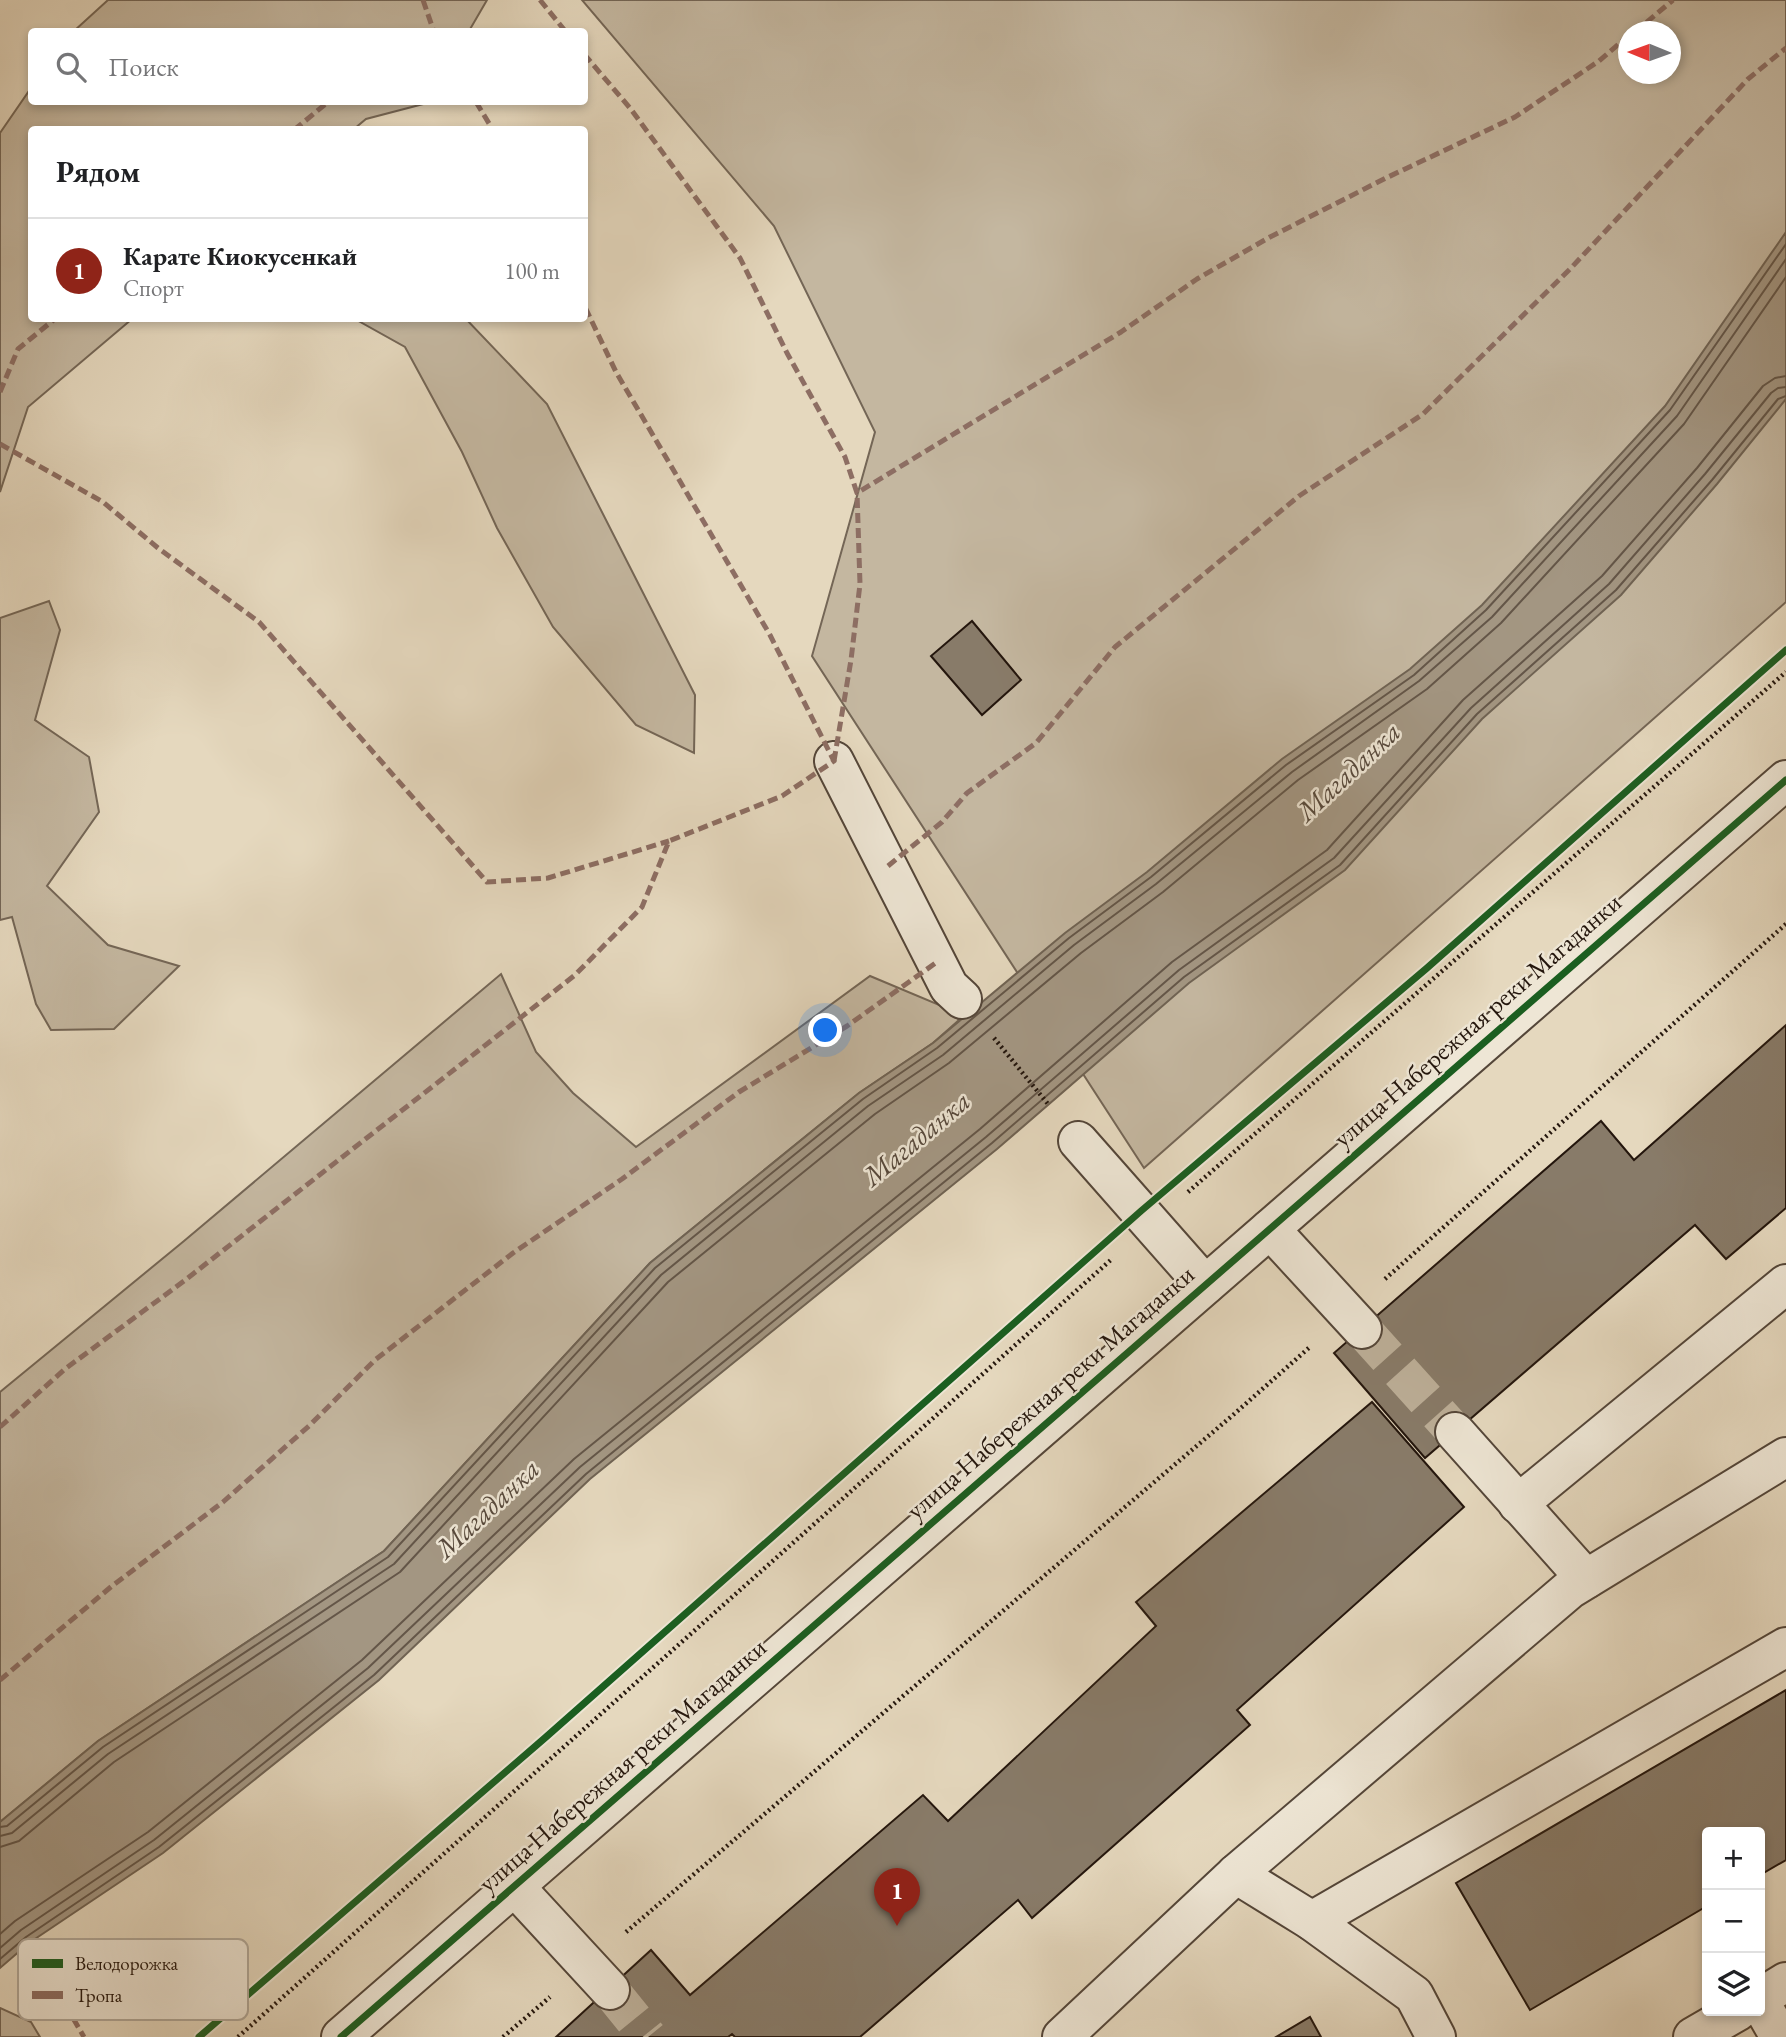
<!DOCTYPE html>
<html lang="ru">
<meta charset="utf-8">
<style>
body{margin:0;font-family:"EB Garamond",serif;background:#f6f6f6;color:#202124}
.controls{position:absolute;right:21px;bottom:21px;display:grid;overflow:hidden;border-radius:7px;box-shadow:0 4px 10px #0003}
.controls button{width:63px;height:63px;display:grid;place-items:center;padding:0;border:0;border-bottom:2px solid #e0e0e0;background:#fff;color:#202124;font:35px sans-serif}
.compass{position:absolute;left:1618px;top:21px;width:63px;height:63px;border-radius:50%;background:#fff;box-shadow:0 4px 10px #0003;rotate:271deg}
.you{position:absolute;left:826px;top:1031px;width:24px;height:24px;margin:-18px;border:5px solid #fff;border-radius:50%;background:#1a73e8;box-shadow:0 0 0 10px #1a73e833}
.badge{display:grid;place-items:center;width:46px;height:46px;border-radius:50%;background:#8f2418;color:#fff;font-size:23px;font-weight:700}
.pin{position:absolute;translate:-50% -58px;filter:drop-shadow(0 2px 4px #0008)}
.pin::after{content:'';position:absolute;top:37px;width:24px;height:21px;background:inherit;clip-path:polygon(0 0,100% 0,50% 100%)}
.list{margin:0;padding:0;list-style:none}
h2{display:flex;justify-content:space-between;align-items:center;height:91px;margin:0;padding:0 28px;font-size:30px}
h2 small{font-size:23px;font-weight:400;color:#757577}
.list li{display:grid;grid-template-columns:46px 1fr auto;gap:21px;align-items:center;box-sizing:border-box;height:105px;padding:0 28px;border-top:2px solid #e0e0e0}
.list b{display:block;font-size:26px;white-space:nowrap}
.list p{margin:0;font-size:23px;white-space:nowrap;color:#757577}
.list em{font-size:23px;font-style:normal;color:#757577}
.icon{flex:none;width:38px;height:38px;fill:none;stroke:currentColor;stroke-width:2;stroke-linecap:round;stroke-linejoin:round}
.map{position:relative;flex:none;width:1786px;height:2037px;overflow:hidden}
.search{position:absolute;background:#fff;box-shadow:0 4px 10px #0003;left:28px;top:28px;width:560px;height:77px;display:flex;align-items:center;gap:18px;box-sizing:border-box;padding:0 24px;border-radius:7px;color:#757577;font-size:26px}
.panel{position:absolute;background:#fff;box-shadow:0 4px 10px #0003;left:28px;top:126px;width:560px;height:196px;border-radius:7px}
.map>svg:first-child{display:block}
.green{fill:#c4b7a0;stroke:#746656;stroke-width:2;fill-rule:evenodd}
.water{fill:#a39682;stroke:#706353;stroke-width:2}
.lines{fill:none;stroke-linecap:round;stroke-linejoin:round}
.shore{stroke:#645648;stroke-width:2}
.building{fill:#887b69;stroke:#24160d;stroke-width:2}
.minor-tunnel{stroke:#beb19b;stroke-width:38;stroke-dasharray:38 19;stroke-linecap:butt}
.minor-casing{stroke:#544639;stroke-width:42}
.path{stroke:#24160d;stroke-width:4.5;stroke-dasharray:2 3.5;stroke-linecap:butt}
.minor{stroke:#eee6d5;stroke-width:38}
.quiet{stroke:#8d6e63;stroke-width:5;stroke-dasharray:10 5;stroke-linecap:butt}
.cycleway-casing{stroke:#eee6d5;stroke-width:11}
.cycleway{stroke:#1b5e20;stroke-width:7}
.labels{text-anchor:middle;stroke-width:5;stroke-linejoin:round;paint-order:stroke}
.street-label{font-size:26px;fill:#24160d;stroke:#eee6d5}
.water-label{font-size:28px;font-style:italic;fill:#57493c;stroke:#eee6d5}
.key{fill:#eee6d5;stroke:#b1a899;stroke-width:2}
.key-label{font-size:19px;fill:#24160d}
</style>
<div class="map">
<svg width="1786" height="2037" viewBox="0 0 1786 2037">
<rect width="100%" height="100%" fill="#e5d8be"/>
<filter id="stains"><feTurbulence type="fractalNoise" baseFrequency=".00286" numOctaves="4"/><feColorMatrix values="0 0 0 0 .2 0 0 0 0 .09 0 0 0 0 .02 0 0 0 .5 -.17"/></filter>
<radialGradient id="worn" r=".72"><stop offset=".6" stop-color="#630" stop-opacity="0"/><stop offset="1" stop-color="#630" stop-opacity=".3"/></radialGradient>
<g class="green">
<path d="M108,0H487L469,31H74Z"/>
<path d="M582,0H1786V602L1144,1168L812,656L875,432L774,226ZM1628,32H1670V74H1628Z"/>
<path d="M31,88L32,102H431L366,119L354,129L32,130V318L132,319L28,407L0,492V133Z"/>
<path d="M355,319H466L547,404L695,695L694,753L636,725L553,627L497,528L462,452L405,347Z"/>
<path d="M49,601L60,630L35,720L89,757L99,812L47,886L108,945L179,966L114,1029L51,1030L36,1004L12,917L0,920V618Z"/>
<path d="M501,974L536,1052L573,1093L636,1147L870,976L949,1009L959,1020L933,1043L859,1093L650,1263L384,1551L98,1741L0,1822V1392L184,1241Z"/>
<path d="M0,2008L31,2022L40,2037H0Z"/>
</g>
<path class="water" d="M1786,232V399L1717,484L1621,595L1482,719L1345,870L1189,983L997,1149L590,1479L379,1680L163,1853L29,1943L0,1968V1822L98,1741L384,1551L650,1263L859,1093L933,1043L1065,933L1147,872L1282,759L1410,669L1482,605L1665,406Z"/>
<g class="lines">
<g class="shore">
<path d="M0,1827L7,1826L103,1747L388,1557L655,1268L863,1099L937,1048L1069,938L1151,877L1286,765L1414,675L1486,610L1670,410L1786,244"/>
<path d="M0,1836L12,1833L108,1754L394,1564L661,1275L868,1106L943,1055L1074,945L1156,884L1292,772L1419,681L1492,617L1677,416L1786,259"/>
<path d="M0,1847L19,1841L114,1762L400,1572L668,1282L875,1114L949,1063L1081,953L1163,892L1298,780L1427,689L1501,623L1684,424L1786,277"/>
<path d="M0,1934L15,1921L148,1832L362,1660L574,1459L980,1129L1172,962L1327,850L1463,700L1602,576L1697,468L1763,386L1775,378L1786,376"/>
<path d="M0,1948L21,1930L154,1840L368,1668L580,1467L986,1137L1179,970L1334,858L1471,708L1609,584L1705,474L1771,393L1778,388L1786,387"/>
<path d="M0,1959L26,1937L159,1847L374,1675L586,1474L992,1143L1184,977L1340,865L1477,714L1616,590L1712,480L1778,399L1786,396"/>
</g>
</g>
<g class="building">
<path d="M972,621L1021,680L982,715L931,656Z"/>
<path d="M1786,1025V1208L1726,1259L1695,1225L1425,1458L1334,1353L1601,1121L1634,1160Z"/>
<path d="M1372,1402L1464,1507L1237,1710L1250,1725L1032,1918L1018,1900L860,2037H735L732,2034L728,2037H556L651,1950L690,1995L923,1795L948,1821L1156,1626L1136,1602Z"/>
<path d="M1786,1690V1860L1760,1875V1832H1707V1906L1530,2010L1456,1883Z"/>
<path d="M1310,2017L1321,2037H1276Z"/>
</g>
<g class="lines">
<g class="minor-tunnel">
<path d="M1362,1329L1455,1432"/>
<path d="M610,1990L648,2037"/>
</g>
<g class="minor-casing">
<g id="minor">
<path d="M834,761L949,987L962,999"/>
<path d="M1078,1141L1205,1285"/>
<path d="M1270,1229L1362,1329"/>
<path d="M1455,1432L1586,1579"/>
<path d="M1518,1504L1786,1284"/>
<path d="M1236,1874L1312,1921L1414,1995L1436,2037"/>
<path d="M514,1886L610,1990"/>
<path d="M1312,1921L1786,1647"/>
<path d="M1760,1998L1786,1982"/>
<path d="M1760,2002L1780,2037"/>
<path d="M341,2037L1786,780"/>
<path d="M1062,2037L1236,1874L1570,1589L1786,1457"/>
<path d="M1693,2037L1738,2011"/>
</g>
</g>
<g class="path">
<path d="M994,1038L1048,1104"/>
<path d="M1188,1192L1786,672"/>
<path d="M1385,1279L1786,924"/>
<path d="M626,1932L1233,1415L1311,1346"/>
<path d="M238,2037L1113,1258"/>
<path d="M503,2037L550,1997"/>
</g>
<use href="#minor" class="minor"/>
<g class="quiet">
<path d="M423,0L434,32"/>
<path d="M540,0L566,32"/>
<path d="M1635,32L1673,0"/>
<path d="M584,54L630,108L740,258L787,353L845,457L857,493L1121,332L1197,279L1270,237L1386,178L1515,117L1599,61L1628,36"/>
<path d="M476,102L493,130"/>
<path d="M294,130L328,102"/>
<path d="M0,392L18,349L56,318"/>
<path d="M0,444L103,502L158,548L259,622L487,882L548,878L669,841"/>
<path d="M834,761L851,660L860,584L857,493"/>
<path d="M888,866L942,822L967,793L1036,743L1115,647L1299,496L1423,414L1571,268L1748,79L1786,48"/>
<path d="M0,1427L65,1369L184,1281L575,975L642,907L669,841L782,796L834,761L770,635L616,372L584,305"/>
<path d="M0,1680L112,1586L223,1502L309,1426L375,1360L513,1253L622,1179L739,1092L847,1026L937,962"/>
<path d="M56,1962L63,2001L84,2037"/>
</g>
<g class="cycleway-casing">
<g id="cycleway">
<path d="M199,2037L546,1737L1141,1211L1427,968L1786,650"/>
<path d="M341,2037L1786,780"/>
</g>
</g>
<use href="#cycleway" class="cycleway"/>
</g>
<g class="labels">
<g class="street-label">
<text transform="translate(1477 1020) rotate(-41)" y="9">улица Набережная реки Магаданки</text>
<text transform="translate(1050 1392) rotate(-41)" y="9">улица Набережная реки Магаданки</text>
<text transform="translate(622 1765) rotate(-41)" y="9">улица Набережная реки Магаданки</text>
</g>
<g class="water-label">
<text transform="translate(1348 771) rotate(-43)" y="10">Магаданка</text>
<text transform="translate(916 1138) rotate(-40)" y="10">Магаданка</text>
<text transform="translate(487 1508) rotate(-43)" y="10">Магаданка</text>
</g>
</g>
<rect x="18" y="1939" width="230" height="81" rx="10" class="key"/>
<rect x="32" y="1959" width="31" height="9" fill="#1b5e20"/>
<rect x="32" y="1991" width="31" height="8" fill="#8d6e63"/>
<g class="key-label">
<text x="75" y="1970">Велодорожка</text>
<text x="75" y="2002">Тропа</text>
</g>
<rect width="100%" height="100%" filter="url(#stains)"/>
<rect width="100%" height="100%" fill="url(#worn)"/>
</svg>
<div class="controls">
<button>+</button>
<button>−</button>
<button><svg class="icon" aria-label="layers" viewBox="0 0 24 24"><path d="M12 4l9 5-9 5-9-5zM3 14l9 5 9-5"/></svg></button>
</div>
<svg class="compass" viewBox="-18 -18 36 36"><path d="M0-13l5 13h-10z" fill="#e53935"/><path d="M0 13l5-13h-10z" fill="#757577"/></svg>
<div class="you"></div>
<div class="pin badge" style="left:897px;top:1926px">1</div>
<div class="search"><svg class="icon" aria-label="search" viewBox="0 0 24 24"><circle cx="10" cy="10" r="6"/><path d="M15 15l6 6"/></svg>Поиск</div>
<section class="panel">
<h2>Рядом<small></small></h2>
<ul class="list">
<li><span class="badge">1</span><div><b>Карате Киокусенкай</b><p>Спорт</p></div><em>100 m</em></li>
</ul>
</section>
</div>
